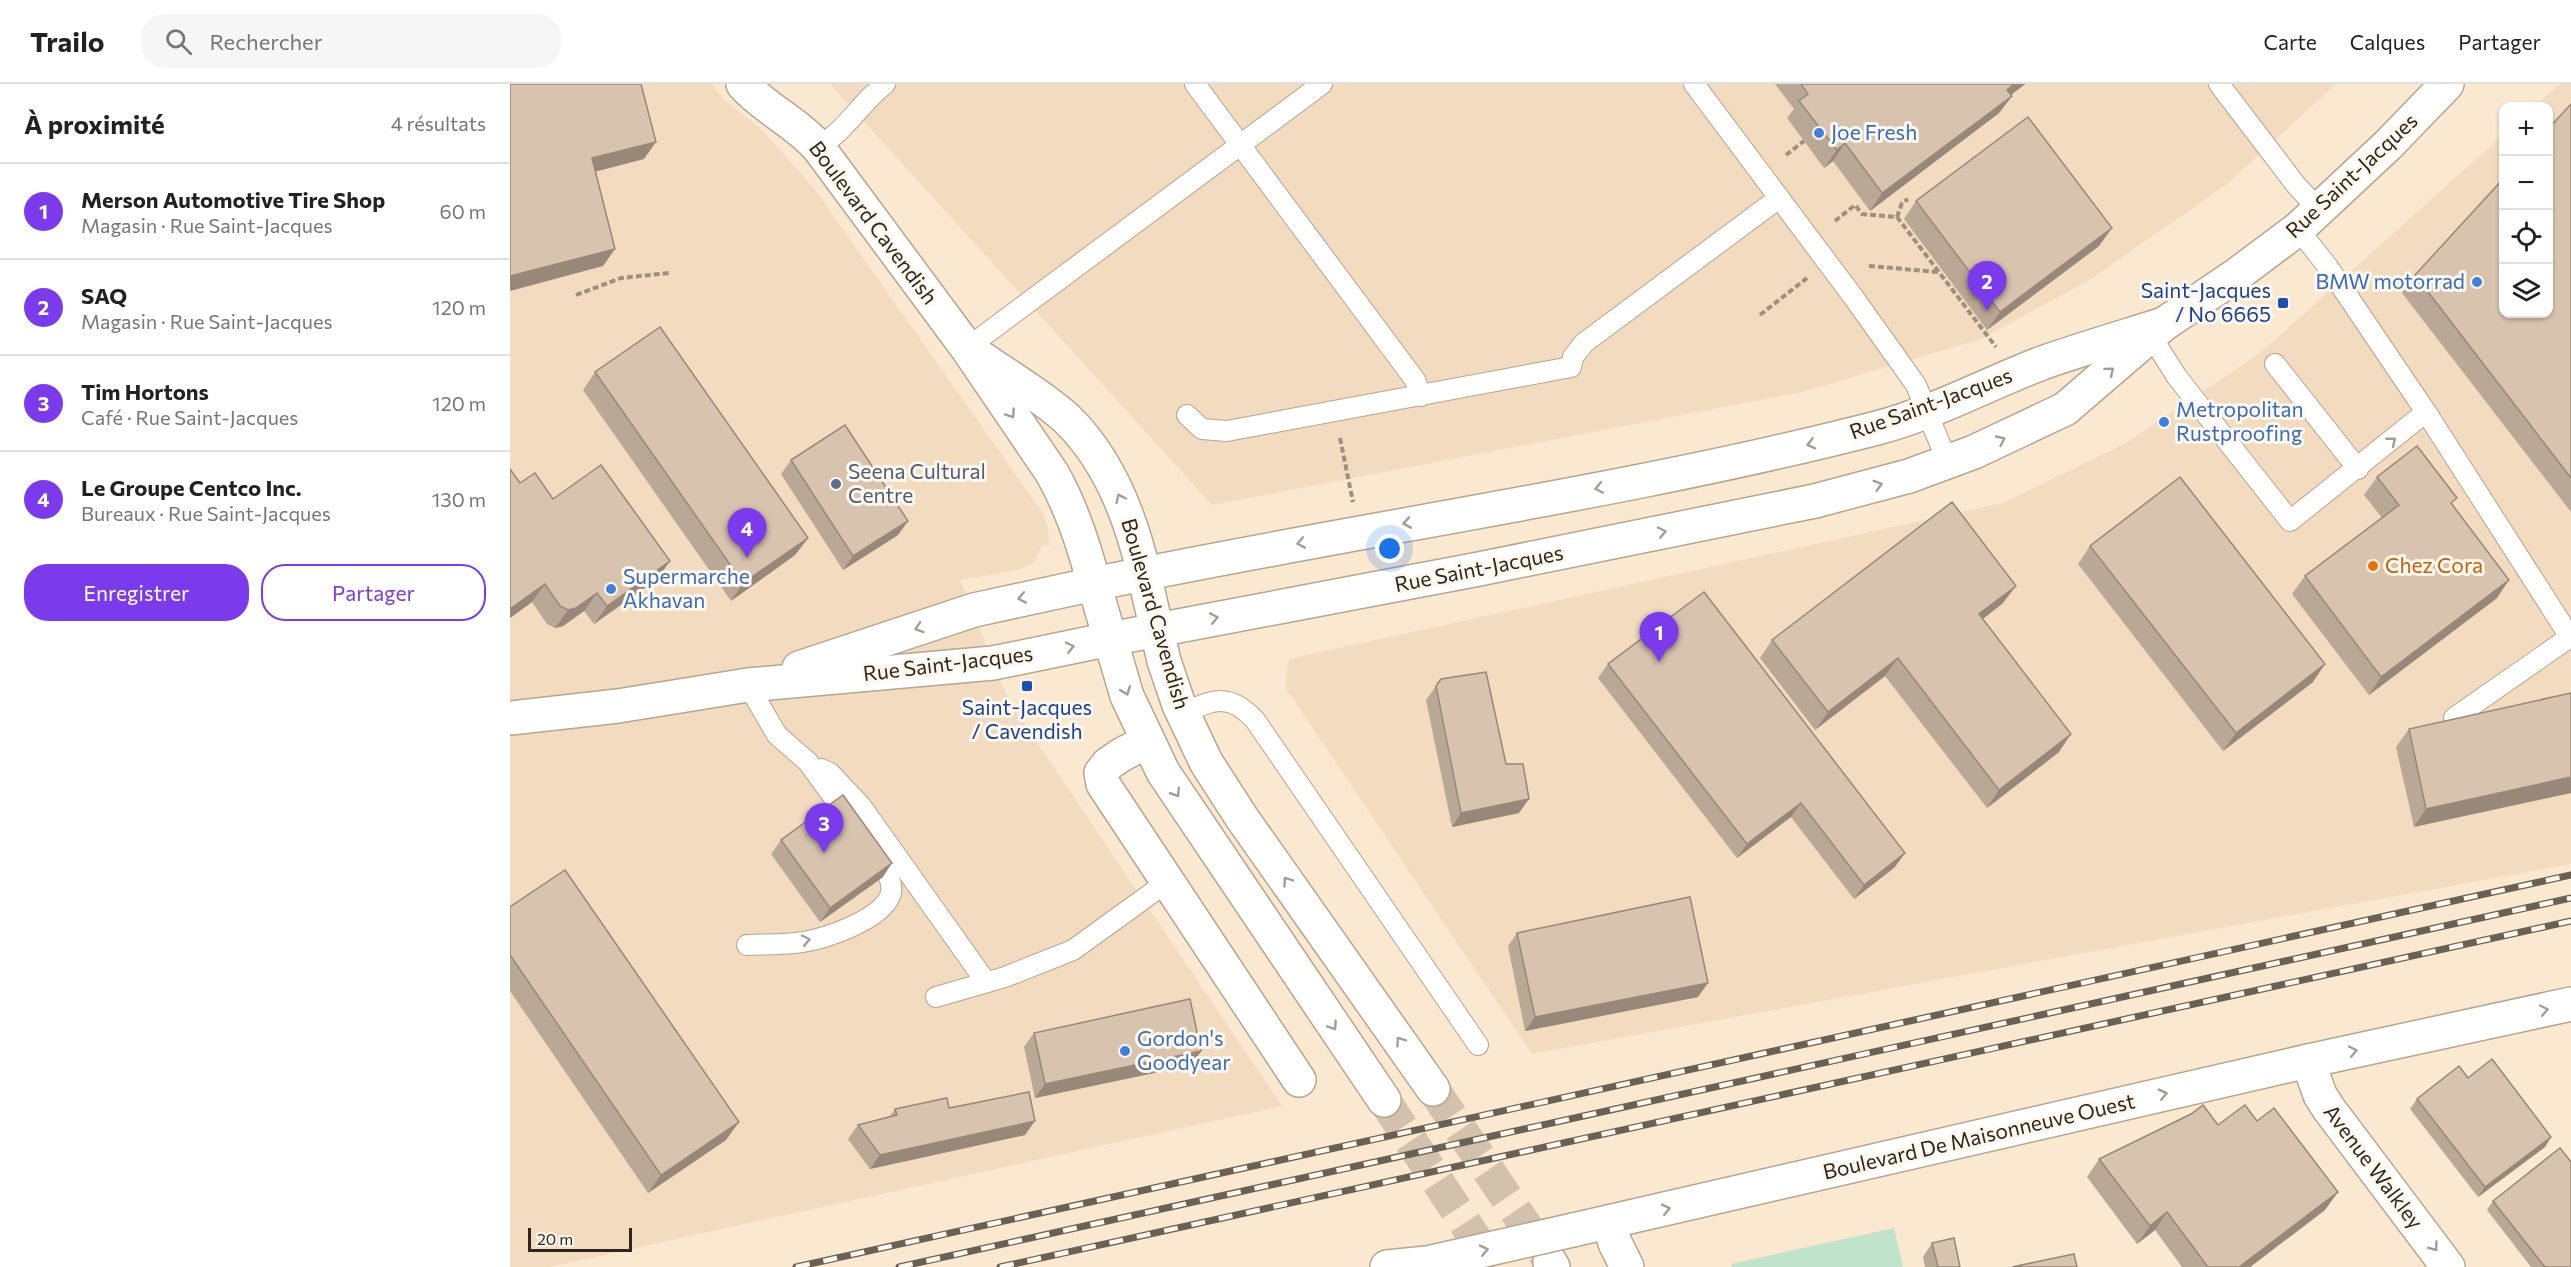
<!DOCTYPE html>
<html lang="fr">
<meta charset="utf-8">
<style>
body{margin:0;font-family:Commissioner,sans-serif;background:#f6f6f6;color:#222}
.controls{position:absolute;right:18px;top:18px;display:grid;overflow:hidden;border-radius:12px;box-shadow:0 2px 4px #0004}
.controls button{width:54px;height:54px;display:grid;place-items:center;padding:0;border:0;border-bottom:2px solid #e0e0e0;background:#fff;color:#222;font:30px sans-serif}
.scale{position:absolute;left:18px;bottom:15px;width:104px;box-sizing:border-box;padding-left:6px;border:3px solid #2e271f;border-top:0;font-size:16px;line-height:21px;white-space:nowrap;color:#2e271f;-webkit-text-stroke:4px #fef7ed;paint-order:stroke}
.you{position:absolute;left:880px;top:465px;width:21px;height:21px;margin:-15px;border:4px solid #fff;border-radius:50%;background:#1a73e8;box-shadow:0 0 0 9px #1a73e833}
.badge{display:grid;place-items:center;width:39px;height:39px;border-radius:50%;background:#7c3aed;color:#fff;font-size:20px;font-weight:700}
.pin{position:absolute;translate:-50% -50px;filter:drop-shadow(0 2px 3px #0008)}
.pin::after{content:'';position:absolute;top:32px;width:21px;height:18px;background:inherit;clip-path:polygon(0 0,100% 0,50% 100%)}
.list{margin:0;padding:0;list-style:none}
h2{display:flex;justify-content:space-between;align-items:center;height:78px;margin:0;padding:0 24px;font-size:26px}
h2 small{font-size:20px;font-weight:400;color:#767676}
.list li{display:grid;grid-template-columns:39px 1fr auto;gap:18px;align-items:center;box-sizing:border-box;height:96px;padding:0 24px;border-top:2px solid #e0e0e0}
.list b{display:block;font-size:22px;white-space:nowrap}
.list p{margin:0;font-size:20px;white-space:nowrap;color:#767676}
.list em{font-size:20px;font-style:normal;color:#767676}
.actions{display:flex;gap:12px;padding:18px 24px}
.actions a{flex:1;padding:14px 0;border:2px solid #7c3aed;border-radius:24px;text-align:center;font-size:21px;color:#7c3aed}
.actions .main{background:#7c3aed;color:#fff}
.icon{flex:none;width:33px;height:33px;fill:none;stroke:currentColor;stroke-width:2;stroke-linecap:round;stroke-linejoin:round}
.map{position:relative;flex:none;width:2061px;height:1183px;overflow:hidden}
header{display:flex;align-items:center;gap:36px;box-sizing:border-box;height:84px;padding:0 30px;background:#fff;border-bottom:2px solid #e0e0e0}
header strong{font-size:28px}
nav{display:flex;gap:33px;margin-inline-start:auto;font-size:21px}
.search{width:420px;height:54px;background:#f6f6f6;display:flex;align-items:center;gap:15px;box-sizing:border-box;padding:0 21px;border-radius:24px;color:#767676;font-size:22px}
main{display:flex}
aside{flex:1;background:#fff}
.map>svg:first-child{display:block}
.built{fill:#f2dbbe}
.green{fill:#bfe4cb}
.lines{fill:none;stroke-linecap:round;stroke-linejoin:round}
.primary-tunnel{stroke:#d1c1ad;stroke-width:33;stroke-dasharray:33 16;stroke-linecap:butt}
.service-casing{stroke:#b6a58f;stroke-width:22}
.minor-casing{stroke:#b6a58f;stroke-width:36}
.tertiary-casing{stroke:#b6a58f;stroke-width:36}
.secondary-casing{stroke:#b6a58f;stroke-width:36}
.primary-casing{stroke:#b6a58f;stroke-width:36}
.path{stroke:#9d907f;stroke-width:4;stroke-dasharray:6 3;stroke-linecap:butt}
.service{stroke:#fff;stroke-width:20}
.minor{stroke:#fff;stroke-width:33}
.tertiary{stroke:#fff;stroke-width:33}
.secondary{stroke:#fff;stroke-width:33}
.primary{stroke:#fff;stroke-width:33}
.rail-casing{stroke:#6a6053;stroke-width:7}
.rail{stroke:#fef7ed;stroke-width:4.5;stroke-dasharray:14;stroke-linecap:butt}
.tertiary-bridge-casing{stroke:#b6a58f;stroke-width:36;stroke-linecap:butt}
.tertiary-bridge{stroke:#fff;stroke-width:33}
.wall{fill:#baa896}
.shaded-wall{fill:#97887a}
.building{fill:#d8c3ae;stroke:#97887a;stroke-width:1.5}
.oneway{stroke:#a19e9a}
.shop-dot{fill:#3f7fe0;stroke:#fef7ed;stroke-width:2}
.transit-dot{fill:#1a4fb4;stroke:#fef7ed;stroke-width:2}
.service-dot{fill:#5c6f8a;stroke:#fef7ed;stroke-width:2}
.food-dot{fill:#e8710a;stroke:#fef7ed;stroke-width:2}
.labels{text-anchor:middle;stroke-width:6;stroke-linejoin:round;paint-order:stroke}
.shop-label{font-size:21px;fill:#366cbe;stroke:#fef7ed;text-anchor:start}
.street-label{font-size:21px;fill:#2e271f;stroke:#fef7ed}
.transit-label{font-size:21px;fill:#164399;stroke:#fef7ed;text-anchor:end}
.service-label{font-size:21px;fill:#4e5e75;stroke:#fef7ed;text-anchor:start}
.food-label{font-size:21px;fill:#c56008;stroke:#fef7ed;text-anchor:start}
</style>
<header>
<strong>Trailo</strong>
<div class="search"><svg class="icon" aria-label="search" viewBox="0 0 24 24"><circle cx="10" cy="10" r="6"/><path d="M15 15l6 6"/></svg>Rechercher</div>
<nav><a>Carte</a><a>Calques</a><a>Partager</a></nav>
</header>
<main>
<aside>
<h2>À proximité<small>4 résultats</small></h2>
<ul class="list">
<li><span class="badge">1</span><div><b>Merson Automotive Tire Shop</b><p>Magasin · Rue Saint-Jacques</p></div><em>60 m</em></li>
<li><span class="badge">2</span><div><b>SAQ</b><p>Magasin · Rue Saint-Jacques</p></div><em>120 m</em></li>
<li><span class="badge">3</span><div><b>Tim Hortons</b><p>Café · Rue Saint-Jacques</p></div><em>120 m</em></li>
<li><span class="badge">4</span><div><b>Le Groupe Centco Inc.</b><p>Bureaux · Rue Saint-Jacques</p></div><em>130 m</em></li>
</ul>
<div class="actions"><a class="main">Enregistrer</a><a>Partager</a></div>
</aside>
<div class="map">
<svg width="2061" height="1183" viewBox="0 0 2061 1183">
<rect width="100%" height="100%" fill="#fae8d0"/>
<g class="built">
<path d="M0,0H202L212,14L252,46L303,103L534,431L538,445L539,462L532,461L524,478L514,484L497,488L450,496L499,617L772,1022L39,1183H0Z"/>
<path d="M320,0H1826L1717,100L1578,197L1471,255L1292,308L702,421Z"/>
<path d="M2050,0H2061V780L1022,970L775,603L779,575L1493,419L1616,359L1750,269L1993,51L1994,230H2038V22H2025Z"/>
</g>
<path class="green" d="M1384,1144L1393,1183H1222L1221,1180Z"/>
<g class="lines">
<g class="primary-tunnel">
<path d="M923,1005L1039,1176"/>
<path d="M874,1016L984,1183"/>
</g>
<g class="service-casing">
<g id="service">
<path d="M685,0L905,296L911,312"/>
<path d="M1184,0L1344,214L1406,301L1437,377"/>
<path d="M1709,0L1786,101L1809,126"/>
<path d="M308,63C336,47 350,19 375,0"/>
<path d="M1788,145L1818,183L1916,328L2060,553L1944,634"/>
<path d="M1641,252L1667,293L1780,437L1916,328"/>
<path d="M457,264L812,0"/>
<path d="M1765,280L1848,385"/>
<path d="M677,331L692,345L717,347L1061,283L1063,273L1074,259L1269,114"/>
<path d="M238,601L267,651L298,678L342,739"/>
<path d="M672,629C704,616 719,608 745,636L968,961"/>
<path d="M311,685L320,689L351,722L476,898"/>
<path d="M237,861C255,860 275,861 293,858C317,854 370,836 380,812C386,798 371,778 362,767"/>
<path d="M426,913L495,893L563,866L657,798"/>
</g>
</g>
<g class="minor-casing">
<g id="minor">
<path d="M233,0C255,25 286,38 308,63L457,264L542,389C562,424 574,461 584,500"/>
<path d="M473,275C499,293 533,313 556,334C599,375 621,433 634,490"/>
<path d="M638,657L611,671L598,680L591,689L593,700L789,996"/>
<path d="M1798,977L1810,1011L1819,1025L1938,1183"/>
</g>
</g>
<g class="tertiary-casing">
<g id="tertiary">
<path d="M1063,1146L1798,977L2061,920"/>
<path d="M877,1183L917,1179"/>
</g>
</g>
<g class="secondary-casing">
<g id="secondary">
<path d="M289,584L464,526L584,500"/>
<path d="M0,634L108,622L238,601L483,579L600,555"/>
</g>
</g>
<g class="primary-casing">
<g id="primary">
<path d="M634,490L654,577L669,621L696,678L732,734L923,1005"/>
<path d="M600,555L969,485L1305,417L1399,392L1464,368L1555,325L1654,240L1725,192L1788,145L1878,61L1937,0"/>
<path d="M874,1016L653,688L617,612L584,500C845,445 1110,410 1367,344C1424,329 1477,300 1532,279C1572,265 1613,253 1654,240"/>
<path d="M1099,1138L1105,1159L1117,1183"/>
<path d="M1040,1178L1043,1183"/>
</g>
</g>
<g class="path">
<path d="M1276,71L1294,57"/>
<path d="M1387,133L1392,119L1398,115"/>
<path d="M1325,137L1345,121L1352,130L1387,133L1486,263"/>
<path d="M1359,182L1428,188"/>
<path d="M66,211L111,194L159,189"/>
<path d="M1250,231L1297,194"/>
<path d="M830,354L843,418"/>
</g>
<use href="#service" class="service"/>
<use href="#minor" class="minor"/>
<use href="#tertiary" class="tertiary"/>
<use href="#secondary" class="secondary"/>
<use href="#primary" class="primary"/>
<g class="rail-casing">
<g id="rail">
<path d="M286,1183L2061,791"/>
<path d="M389,1183L2061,814"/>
<path d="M490,1183L2061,837"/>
</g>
</g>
<use href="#rail" class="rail"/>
<g class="tertiary-bridge-casing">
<path id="tertiary-bridge" d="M917,1179L1063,1146"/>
</g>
<use href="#tertiary-bridge" class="tertiary-bridge"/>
</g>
<g class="wall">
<path d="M1265,0H1515L1501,11L1502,12L1489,29L1360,127L1323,77L1314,84L1277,34L1284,25Z"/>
<path d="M2061,20V428L1892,209L1905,191Z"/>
<path d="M1406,117L1589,162L1477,246L1394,135Z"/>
<path d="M85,288L298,454L285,471L221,517L73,306Z"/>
<path d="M281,376L398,437L388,451L333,486L271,390Z"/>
<path d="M0,385L10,399L43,415L160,477L147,495L84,540L74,527L53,542L45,544L37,540L22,518L0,534Z"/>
<path d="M1867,393L1942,421L1987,514L1859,611L1782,510L1795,492L1872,434L1854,411Z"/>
<path d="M1580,462L1803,598L1713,667L1568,480Z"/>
<path d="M1493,519L1473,535L1549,668L1477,724L1375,592L1305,646L1250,574L1262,556Z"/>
<path d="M1098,580L1385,783L1344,815L1281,733L1227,774L1088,594Z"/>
<path d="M931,595L996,680L1009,729L942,743L916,616Z"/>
<path d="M2061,609L1904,743L1886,663L1899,645Z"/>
<path d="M271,756L373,793L310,838L261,770Z"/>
<path d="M0,823L216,1056L138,1109L0,907Z"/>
<path d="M1007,849L1188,913L1015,947L998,862Z"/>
<path d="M524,949L691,967L682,981L525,1014L514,963Z"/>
<path d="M1958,994L2041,1053L2035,1063L1968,1113L1900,1025L1907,1015Z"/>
<path d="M439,1024L515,1051L360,1085L338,1055L348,1041L380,1032L385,1025Z"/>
<path d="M1681,1030L1708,1041L1815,1126L1740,1183H1672L1645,1146L1627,1160L1577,1093L1589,1075Z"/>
<path d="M1983,1117L2061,1183H2021L1977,1126Z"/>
<path d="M1422,1159L1450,1183H1415L1413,1173Z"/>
</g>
<g class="shaded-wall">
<path d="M1504,0H1515L1484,24L1497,6Z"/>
<path d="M1502,12L1489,29L1360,127L1372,109Z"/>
<path d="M146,58L134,75L69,92L82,74Z"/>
<path d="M1335,59L1323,77L1314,84L1327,66Z"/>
<path d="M1602,144L1589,162L1477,246L1490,228Z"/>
<path d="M105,165L93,182L0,207V192Z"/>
<path d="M398,437L388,451L333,486L343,472Z"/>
<path d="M298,454L285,471L221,517L233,499Z"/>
<path d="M160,477L147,495L84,540L97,522Z"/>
<path d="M1999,496L1987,514L1859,611L1871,593Z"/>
<path d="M35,500L22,518L0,534V525Z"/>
<path d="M1506,502L1493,519L1456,548L1469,530Z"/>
<path d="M87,509L74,527L53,542L45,544L58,526Z"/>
<path d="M1388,574L1375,592L1305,646L1318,628Z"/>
<path d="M1815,580L1803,598L1713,667L1726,649Z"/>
<path d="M1561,650L1549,668L1477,724L1489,706Z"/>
<path d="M2061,693V709L1904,743L1916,725Z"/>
<path d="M1019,715L1009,729L942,743L951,729Z"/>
<path d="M1291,719L1281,733L1227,774L1237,760Z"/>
<path d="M1395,769L1385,783L1344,815L1354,801Z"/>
<path d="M382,779L373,793L310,838L320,824Z"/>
<path d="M1198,899L1188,913L1015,947L1025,933Z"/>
<path d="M691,967L682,981L525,1014L535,1000Z"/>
<path d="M525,1037L515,1051L360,1085L370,1071Z"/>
<path d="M229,1038L216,1056L138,1109L151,1091Z"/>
<path d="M2041,1053L2035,1063L1968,1113L1975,1103Z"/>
<path d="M1828,1108L1815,1126L1740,1183H1729Z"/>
<path d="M1657,1128L1645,1146L1627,1160L1640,1142Z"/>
</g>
<g class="building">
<path d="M0,0H131L146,58L82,74L105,165L0,192Z"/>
<path d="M1291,0H1504L1497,6L1502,12L1372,109L1335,59L1327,66L1289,17L1298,10Z"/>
<path d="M2061,20V394L1905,191L1994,94V230H2038V45Z"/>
<path d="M1518,33L1602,144L1490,228L1406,117Z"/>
<path d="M150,243L298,454L233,499L85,288Z"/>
<path d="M335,341L398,437L343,472L281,376Z"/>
<path d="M1907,362L1947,414L1941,419L1999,496L1871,593L1795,492L1889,421L1867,393Z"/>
<path d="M91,381L160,477L97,522L87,509L66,524L58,526L50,522L35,500L0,525V385L10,399L25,389L43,415Z"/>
<path d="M1670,393L1815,580L1726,649L1580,462Z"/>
<path d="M1442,418L1506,502L1469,530L1561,650L1489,706L1388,574L1318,628L1262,556Z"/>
<path d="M1194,508L1395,769L1354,801L1291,719L1237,760L1098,580Z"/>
<path d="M976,588L996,680H1013L1019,715L951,729L926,602L931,595Z"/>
<path d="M2061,609V693L1916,725L1899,645Z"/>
<path d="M333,711L382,779L320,824L271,756Z"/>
<path d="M55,786L229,1038L151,1091L0,871V823Z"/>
<path d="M1180,813L1198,899L1025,933L1007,849Z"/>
<path d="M680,915L691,967L535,1000L524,949Z"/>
<path d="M1982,975L2041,1053L1975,1103L1907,1015L1949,982L1958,994Z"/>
<path d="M519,1008L525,1037L370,1071L348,1041L387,1031L385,1025L437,1014L439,1024Z"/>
<path d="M1693,1021L1708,1041L1735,1021L1747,1037L1764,1024L1828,1108L1729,1183H1698L1657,1128L1640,1142L1589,1075L1681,1030Z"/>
<path d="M2050,1064L2061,1078V1183H2035L1983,1117Z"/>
<path d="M1444,1154L1450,1183H1428L1422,1159Z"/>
<path d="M1564,1170L1567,1183H1502Z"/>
</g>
<defs><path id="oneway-chevron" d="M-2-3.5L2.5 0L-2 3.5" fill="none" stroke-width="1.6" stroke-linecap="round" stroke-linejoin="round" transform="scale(1.5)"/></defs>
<g class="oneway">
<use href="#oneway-chevron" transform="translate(1600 287) rotate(-40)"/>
<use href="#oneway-chevron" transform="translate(501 330) rotate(56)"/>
<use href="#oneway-chevron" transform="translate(1491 356) rotate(-25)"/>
<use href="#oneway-chevron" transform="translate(1882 357) rotate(-39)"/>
<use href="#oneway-chevron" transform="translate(1301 360) rotate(166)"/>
<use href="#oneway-chevron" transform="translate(1368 401) rotate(-16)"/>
<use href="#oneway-chevron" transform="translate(1089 404) rotate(169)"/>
<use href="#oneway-chevron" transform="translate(610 414) rotate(-115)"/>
<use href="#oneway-chevron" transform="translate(897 439) rotate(170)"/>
<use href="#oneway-chevron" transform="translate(1152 448) rotate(-12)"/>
<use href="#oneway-chevron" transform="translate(791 459) rotate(169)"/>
<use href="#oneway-chevron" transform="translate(512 514) rotate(169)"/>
<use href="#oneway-chevron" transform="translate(704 534) rotate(-11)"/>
<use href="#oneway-chevron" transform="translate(409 544) rotate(162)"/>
<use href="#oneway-chevron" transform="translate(560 563) rotate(-12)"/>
<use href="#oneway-chevron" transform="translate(616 607) rotate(69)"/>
<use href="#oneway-chevron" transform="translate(666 709) rotate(58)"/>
<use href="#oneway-chevron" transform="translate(777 797) rotate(-125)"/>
<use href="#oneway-chevron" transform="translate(296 856) rotate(-12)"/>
<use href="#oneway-chevron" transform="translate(2034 926) rotate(-12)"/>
<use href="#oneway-chevron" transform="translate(823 942) rotate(56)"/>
<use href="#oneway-chevron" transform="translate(890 957) rotate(-125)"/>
<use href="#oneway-chevron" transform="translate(1843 967) rotate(-12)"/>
<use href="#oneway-chevron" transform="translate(1653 1010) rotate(-13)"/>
<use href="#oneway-chevron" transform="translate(1156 1125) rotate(-13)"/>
<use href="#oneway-chevron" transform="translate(1924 1163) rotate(53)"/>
<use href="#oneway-chevron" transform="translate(974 1166) rotate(-13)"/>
</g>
<g class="shop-dot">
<circle cx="1309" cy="49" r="6"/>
<circle cx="1967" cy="198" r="6"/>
<circle cx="1654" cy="338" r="6"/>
<circle cx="101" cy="505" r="6"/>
<circle cx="615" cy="967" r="6"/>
</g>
<g class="transit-dot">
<rect x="1767" y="213" width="12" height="12" rx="3"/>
<rect x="511" y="596" width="12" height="12" rx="3"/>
</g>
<circle class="service-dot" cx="326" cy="400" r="6"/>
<circle class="food-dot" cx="1863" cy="482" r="6"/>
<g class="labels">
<g class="shop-label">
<text x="1321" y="56">Joe Fresh</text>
<text x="1955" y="205" text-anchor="end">BMW motorrad</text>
<text x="1666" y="333">Metropolitan<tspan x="1666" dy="24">Rustproofing</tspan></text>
<text x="113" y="500">Supermarche<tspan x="113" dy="24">Akhavan</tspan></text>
<text x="627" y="962">Gordon's<tspan x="627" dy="24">Goodyear</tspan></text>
</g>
<g class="street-label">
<text transform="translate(1842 92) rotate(-43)" y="7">Rue Saint-Jacques</text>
<text transform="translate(363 139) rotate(53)" y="7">Boulevard Cavendish</text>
<text transform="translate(1421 320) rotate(-20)" y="7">Rue Saint-Jacques</text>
<text transform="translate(969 485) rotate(-11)" y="7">Rue Saint-Jacques</text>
<text transform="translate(645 530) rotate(74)" y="7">Boulevard Cavendish</text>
<text transform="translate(438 580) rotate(-7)" y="7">Rue Saint-Jacques</text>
<text transform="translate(1469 1053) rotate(-13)" y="7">Boulevard De Maisonneuve Ouest</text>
<text transform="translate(1863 1083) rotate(53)" y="7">Avenue Walkley</text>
</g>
<g class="transit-label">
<text x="1761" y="214">Saint-Jacques<tspan x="1761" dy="24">/ No 6665</tspan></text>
<text x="517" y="631" text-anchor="middle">Saint-Jacques<tspan x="517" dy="24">/ Cavendish</tspan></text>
</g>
<g class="service-label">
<text x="338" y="395">Seena Cultural<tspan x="338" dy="24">Centre</tspan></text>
</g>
<g class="food-label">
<text x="1875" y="489">Chez Cora</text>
</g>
</g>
</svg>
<div class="controls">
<button>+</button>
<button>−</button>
<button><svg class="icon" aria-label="locate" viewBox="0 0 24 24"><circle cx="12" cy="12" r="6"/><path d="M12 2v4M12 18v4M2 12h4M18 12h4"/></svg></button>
<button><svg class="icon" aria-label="layers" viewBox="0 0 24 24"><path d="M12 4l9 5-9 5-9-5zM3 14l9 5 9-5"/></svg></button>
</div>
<div class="scale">20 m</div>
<div class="you"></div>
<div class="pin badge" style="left:1149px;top:578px">1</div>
<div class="pin badge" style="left:1477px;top:227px">2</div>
<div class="pin badge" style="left:314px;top:769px">3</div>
<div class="pin badge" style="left:237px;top:474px">4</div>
</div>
</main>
